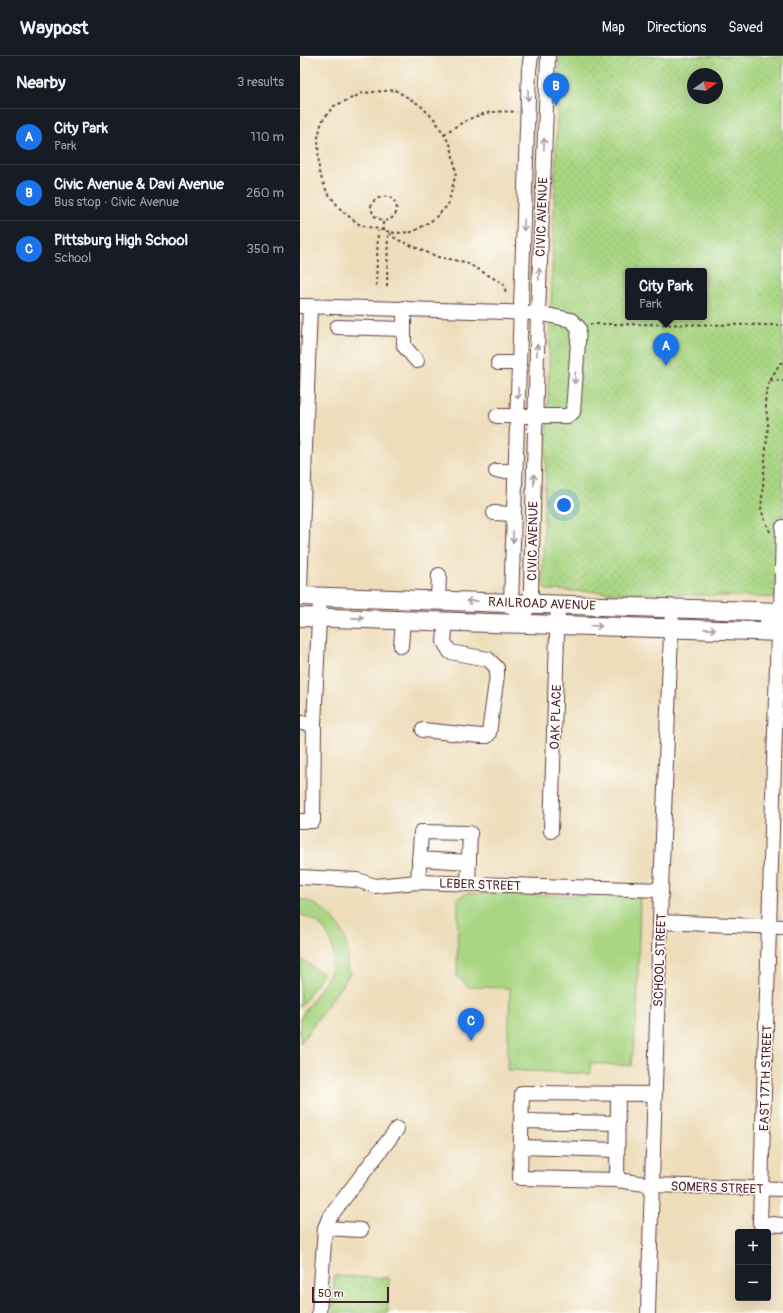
<!DOCTYPE html>
<meta charset="utf-8">
<style>
body{margin:0;font-family:Pangolin,sans-serif;background:#242831;color:#f1f3f6}
.controls{position:absolute;right:12px;bottom:12px;display:grid;overflow:hidden;border-radius:4px;box-shadow:0 4px 16px #0002}
.controls button{width:36px;height:36px;display:grid;place-items:center;padding:0;border:0;border-bottom:1px solid #363941;background:#171b24;color:#f1f3f6;font:20px sans-serif}
.compass{position:absolute;left:387px;top:12px;width:36px;height:36px;border-radius:50%;background:#171b24;box-shadow:0 4px 16px #0002;rotate:75deg}
.scale{position:absolute;left:12px;bottom:10px;width:77px;box-sizing:border-box;padding-left:4px;border:2px solid #4a1f2b;border-top:0;font-size:11px;line-height:14px;white-space:nowrap;color:#4a1f2b;-webkit-text-stroke:3px #fdfcf7;paint-order:stroke}
.you{position:absolute;left:264px;top:449px;width:14px;height:14px;margin:-10px;border:3px solid #fff;border-radius:50%;background:#1a73e8;box-shadow:0 0 0 6px #1a73e833}
.badge{display:grid;place-items:center;width:26px;height:26px;border-radius:50%;background:#1a73e8;color:#fff;font-size:13px;font-weight:700}
.pin{position:absolute;translate:-50% -33px;filter:drop-shadow(0 1px 2px #0008)}
.pin::after{content:'';position:absolute;top:21px;width:14px;height:12px;background:inherit;clip-path:polygon(0 0,100% 0,50% 100%)}
.popup{position:absolute;left:325px;top:212px;width:82px;height:52px;box-sizing:border-box;display:grid;place-content:center;border-radius:4px;background:#171b24;filter:drop-shadow(0 1px 3px #0005);font-size:13px;white-space:nowrap;color:#9ea1a6}
.popup b{font-size:15px;color:#f1f3f6}
.popup::after{content:'';position:absolute;left:50%;top:100%;margin-left:-8px;border:8px solid transparent;border-top-color:#171b24}
.list{margin:0;padding:0;list-style:none}
h2{display:flex;justify-content:space-between;align-items:center;height:52px;margin:0;padding:0 16px;font-size:17px}
h2 small{font-size:13px;font-weight:400;color:#9ea1a6}
.list li{display:grid;grid-template-columns:26px 1fr auto;gap:12px;align-items:center;box-sizing:border-box;height:56px;padding:0 16px;border-top:1px solid #363941}
.list b{display:block;font-size:15px;white-space:nowrap}
.list p{margin:0;font-size:13px;white-space:nowrap;color:#9ea1a6}
.list em{font-size:13px;font-style:normal;color:#9ea1a6}
.map{position:relative;flex:none;width:483px;height:1257px;overflow:hidden}
header{display:flex;align-items:center;gap:24px;box-sizing:border-box;height:56px;padding:0 20px;background:#171b24;border-bottom:1px solid #363941}
header strong{font-size:19px}
nav{display:flex;gap:22px;margin-inline-start:auto;font-size:14px}
main{display:flex}
aside{flex:1;background:#171b24}
.map>svg:first-child{display:block}
.grass{fill:#a9d683;stroke:#7a7a57}
.park{fill:url(#park-dots);stroke:#7a7a57;fill-rule:evenodd}
.lines{fill:none;stroke-linecap:round;stroke-linejoin:round}
.minor-casing{stroke:#623c40;stroke-width:16}
.major-casing{stroke:#623c40;stroke-width:20}
.path{stroke:#623c40;stroke-width:2;stroke-dasharray:3 3;stroke-linecap:butt}
.minor{stroke:#fff;stroke-width:14}
.major{stroke:#fff;stroke-width:18}
.oneway{stroke:#ae9aa0}
.labels{text-anchor:middle;stroke-width:3;stroke-linejoin:round;paint-order:stroke}
.street-label{font-size:13px;fill:#4a1f2b;stroke:#fdfcf7}
</style>
<header>
<strong>Waypost</strong>
<nav><a>Map</a><a>Directions</a><a>Saved</a></nav>
</header>
<main>
<aside>
<h2>Nearby<small>3 results</small></h2>
<ul class="list">
<li><span class="badge">A</span><div><b>City Park</b><p>Park</p></div><em>110 m</em></li>
<li><span class="badge">B</span><div><b>Civic Avenue &amp; Davi Avenue</b><p>Bus stop · Civic Avenue</p></div><em>260 m</em></li>
<li><span class="badge">C</span><div><b>Pittsburg High School</b><p>School</p></div><em>350 m</em></li>
</ul>
</aside>
<div class="map">
<svg width="483" height="1257" viewBox="0 0 483 1257">
<defs>
<pattern id="park-dots" width="8" height="8" patternUnits="userSpaceOnUse"><rect width="8" height="8" fill="#a9d683"/><path d="M2 2h.1M6 6h.1" fill="none" stroke="#93b771" stroke-width="1.8" stroke-linecap="round"/></pattern>
</defs>
<rect width="100%" height="100%" fill="#fdfcf7"/>
<filter id="ink" filterUnits="userSpaceOnUse"><feTurbulence type="fractalNoise" baseFrequency=".025" numOctaves="2"/><feDisplacementMap in="SourceGraphic" scale="8" xChannelSelector="R" yChannelSelector="G"/><feConvolveMatrix kernelMatrix="1 2 1 2 8 2 1 2 1" color-interpolation-filters="sRGB"/></filter>
<filter id="wash" filterUnits="userSpaceOnUse"><feTurbulence type="fractalNoise" baseFrequency=".012" numOctaves="4" result="noise"/><feDisplacementMap in="SourceGraphic" scale="16" xChannelSelector="R" yChannelSelector="G"/><feGaussianBlur stdDeviation="0.9" result="paint"/><feColorMatrix in="noise" values="0 0 0 0 0 0 0 0 0 0 0 0 0 0 0 0 0 1.4 0 .05"/><feComposite in="paint" operator="in"/></filter>
<g filter="url(#wash)">
<rect width="100%" height="100%" fill="#edddba"/>
<g class="grass">
<path d="M167,837L340,841L337,962L331,1010L290,1007L291,1018L207,1014L210,932L169,931L157,920L158,842Z"/>
<path d="M0,843C33,851 52,880 47,913L51,916L0,988V962L29,920L34,900L31,886L25,874L15,865L0,858Z"/>
<path d="M0,902L23,918L0,951Z"/>
</g>
<g class="park">
<path d="M259,0H483V542L246,534L242,527ZM393,18H417V42H393ZM328,215H404V261H328Z"/>
<path d="M34,1220L89,1222L88,1257H33Z"/>
</g>
</g>
<g filter="url(#ink)">
<g class="lines">
<g class="minor-casing">
<g id="minor">
<path d="M0,250L238,257L271,264L279,272L273,356L267,360H197"/>
<path d="M104,252V290L117,305"/>
<path d="M37,271L103,273"/>
<path d="M198,307H219"/>
<path d="M196,415H215"/>
<path d="M194,457L214,458"/>
<path d="M0,534L10,250"/>
<path d="M138,544L139,519"/>
<path d="M226,555L231,547V533L238,257L248,0"/>
<path d="M221,566L211,546L229,14L231,0"/>
<path d="M464,575L467,567L479,563L481,556L483,471"/>
<path d="M478,576L460,1167L483,1169"/>
<path d="M101,590L103,563"/>
<path d="M0,667L14,668"/>
<path d="M123,674L181,680H187L189,677L197,619V612L188,603L150,596L144,586L146,564"/>
<path d="M0,765H13L14,668L20,542"/>
<path d="M251,775L258,548"/>
<path d="M119,803L169,806"/>
<path d="M0,821L57,824L75,830L118,826L361,834"/>
<path d="M118,826L121,776L170,777L168,828"/>
<path d="M360,866L483,871"/>
<path d="M355,1038L222,1037L220,1122L317,1124L352,1129L483,1133"/>
<path d="M221,1065L318,1067"/>
<path d="M221,1091L317,1094"/>
<path d="M317,1124L318,1038"/>
<path d="M25,1172L29,1162L97,1073"/>
<path d="M19,1257L25,1172L61,1174"/>
<path d="M348,1257L361,834L372,552"/>
</g>
</g>
<g class="major-casing">
<g id="major">
<path d="M0,540L483,556"/>
<path d="M0,561L483,576"/>
</g>
</g>
<g class="path">
<path d="M95,34L120,49L135,64L151,90L156,117L148,149L134,163L113,176L95,177L60,169L42,155L27,136L19,116L18,81L22,65L34,50L63,37Z"/>
<path d="M144,78C170,61 185,53 217,56"/>
<path d="M83,175V165C99,164 102,146 87,140L75,143L71,150L73,159L83,165"/>
<path d="M89,177L96,183L138,201L165,206L204,228L206,238"/>
<path d="M76,230L78,175"/>
<path d="M87,230L88,176"/>
<path d="M290,268L483,269"/>
<path d="M470,324L483,325"/>
<path d="M470,476L461,454L468,368L465,342L470,324L480,307H483"/>
</g>
<use href="#minor" class="minor"/>
<use href="#major" class="major"/>
</g>
<defs><path id="oneway-shaft" d="M-6 0H5M1.5-3L5.5 0L1.5 3" fill="none" stroke-width="1.6" stroke-linecap="round" stroke-linejoin="round"/></defs>
<g class="oneway">
<use href="#oneway-shaft" transform="translate(228 39) rotate(92)"/>
<use href="#oneway-shaft" transform="translate(244 88) rotate(-88)"/>
<use href="#oneway-shaft" transform="translate(224 169) rotate(92)"/>
<use href="#oneway-shaft" transform="translate(239 218) rotate(-88)"/>
<use href="#oneway-shaft" transform="translate(237 294) rotate(-89)"/>
<use href="#oneway-shaft" transform="translate(275 322) rotate(94)"/>
<use href="#oneway-shaft" transform="translate(218 337) rotate(92)"/>
<use href="#oneway-shaft" transform="translate(234 424) rotate(-89)"/>
<use href="#oneway-shaft" transform="translate(213 481) rotate(92)"/>
<use href="#oneway-shaft" transform="translate(172 545) rotate(-179)"/>
<use href="#oneway-shaft" transform="translate(58 562) rotate(1)"/>
<use href="#oneway-shaft" transform="translate(296 570) rotate(2)"/>
<use href="#oneway-shaft" transform="translate(410 573) rotate(1)"/>
</g>
</g>
<g class="labels">
<g class="street-label">
<text transform="translate(241 161) rotate(-88)" y="5">CIVIC AVENUE</text>
<text transform="translate(232 485) rotate(-89)" y="5">CIVIC AVENUE</text>
<text transform="translate(242 547) rotate(2)" y="5">RAILROAD AVENUE</text>
<text transform="translate(255 661) rotate(-88)" y="5">OAK PLACE</text>
<text transform="translate(180 828) rotate(2)" y="5">LEBER STREET</text>
<text transform="translate(359 904) rotate(-88)" y="5">SCHOOL STREET</text>
<text transform="translate(465 1022) rotate(-88)" y="5">EAST 17TH STREET</text>
<text transform="translate(417 1131) rotate(2)" y="5">SOMERS STREET</text>
</g>
</g>
</svg>
<div class="controls">
<button>+</button>
<button>−</button>
</div>
<svg class="compass" viewBox="-18 -18 36 36"><path d="M0-13l5 13h-10z" fill="#e53935"/><path d="M0 13l5-13h-10z" fill="#9ea1a6"/></svg>
<div class="scale">50 m</div>
<div class="you"></div>
<div class="pin badge" style="left:366px;top:310px">A</div>
<div class="popup"><b>City Park</b>Park</div>
<div class="pin badge" style="left:256px;top:50px">B</div>
<div class="pin badge" style="left:171px;top:985px">C</div>
</div>
</main>
